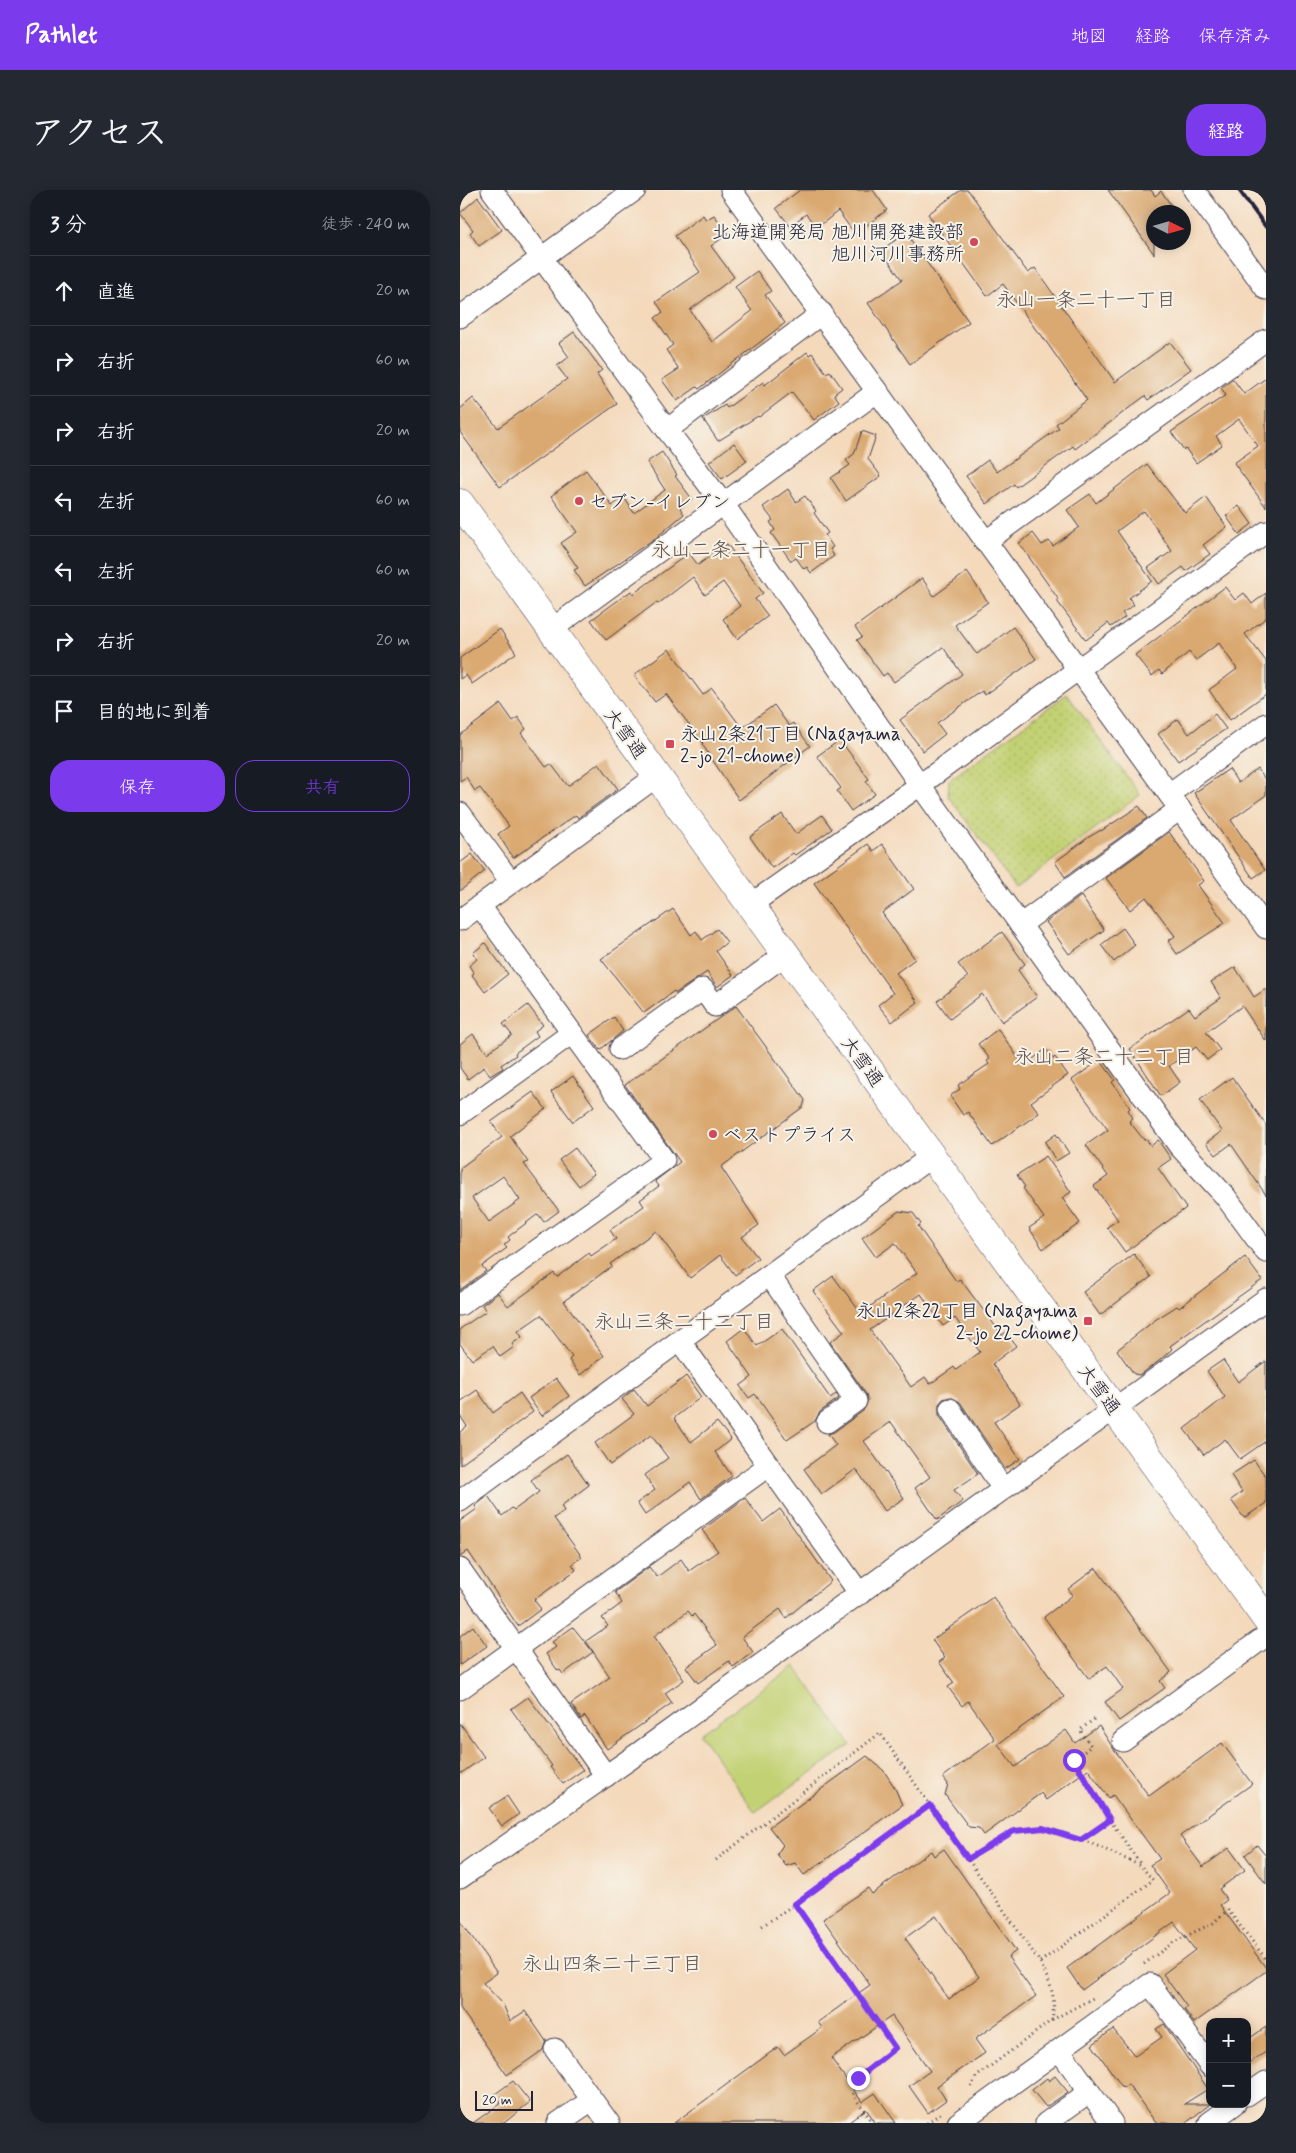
<!DOCTYPE html>
<html lang="ja">
<meta charset="utf-8">
<style>
body{margin:0;font-family:Mynerve,"Klee One",sans-serif;background:#242831;color:#f1f3f6}
.controls{position:absolute;right:15px;bottom:15px;display:grid;overflow:hidden;border-radius:10px;box-shadow:0 2px 12px #0003}
.controls button{width:45px;height:45px;display:grid;place-items:center;padding:0;border:0;border-bottom:1px solid #363941;background:#171b24;color:#f1f3f6;font:25px sans-serif}
.compass{position:absolute;left:686px;top:15px;width:45px;height:45px;border-radius:50%;background:#171b24;box-shadow:0 2px 12px #0003;rotate:95deg}
.scale{position:absolute;left:15px;bottom:12px;width:58px;box-sizing:border-box;padding-left:5px;border:2px solid #22223b;border-top:0;font-size:14px;line-height:18px;white-space:nowrap;color:#22223b;-webkit-text-stroke:4px #f7f3e8;paint-order:stroke}
.stop{position:absolute;width:15px;height:15px;margin:-11px;border:4px solid #7c3aed;border-radius:50%;background:#fff}
.stop.end{background:#7c3aed;border-color:#fff;box-shadow:0 1px 5px #0008}
.list{margin:0;padding:0;list-style:none}
h2{display:flex;justify-content:space-between;align-items:center;height:65px;margin:0;padding:0 20px;font-size:21px}
h2 small{font-size:16px;font-weight:400;color:#9ea1a6}
.list li{display:grid;grid-template-columns:32px 1fr auto;gap:15px;align-items:center;box-sizing:border-box;height:70px;padding:0 20px;border-top:1px solid #363941}
.list b{display:block;font-size:19px;white-space:nowrap}
.list em{font-size:16px;font-style:normal;color:#9ea1a6}
.actions{display:flex;gap:10px;padding:15px 20px}
.actions a{flex:1;padding:11px 0;border:1px solid #7c3aed;border-radius:20px;text-align:center;font-size:18px;color:#7c3aed}
.actions .main{background:#7c3aed;color:#fff}
.icon{flex:none;width:28px;height:28px;fill:none;stroke:currentColor;stroke-width:2;stroke-linecap:round;stroke-linejoin:round}
.map{position:relative;flex:none;width:806px;height:1933px;overflow:hidden;border-radius:20px}
header{display:flex;align-items:center;gap:30px;box-sizing:border-box;height:70px;padding:0 25px;background:#7c3aed;color:#fff}
header strong{font-size:24px}
nav{display:flex;gap:28px;margin-inline-start:auto;font-size:18px}
.intro{display:flex;align-items:center;justify-content:space-between;box-sizing:border-box;height:120px;padding:0 30px}
h1{margin:0;font-size:35px}
.button{padding:12px 22px;border-radius:20px;background:#7c3aed;color:#fff;font-size:18px;font-weight:700}
main{display:flex;gap:30px;padding:0 30px}
aside{flex:1;background:#171b24;border-radius:20px;box-shadow:0 2px 12px #0003}
.map>svg:first-child{display:block}
.grass{fill:#c2d173;stroke:#727a57}
.park{fill:url(#park-dots);stroke:#727a57}
.building{fill:#daa971;fill-rule:evenodd}
.lines{fill:none;stroke-linecap:round;stroke-linejoin:round}
.minor-casing{stroke:#423d4e;stroke-width:23}
.highway-casing{stroke:#423d4e;stroke-width:29}
.path{stroke:#423d4e;stroke-width:3;stroke-dasharray:1 4;stroke-linecap:butt}
.minor{stroke:#fff;stroke-width:21}
.highway{stroke:#fff;stroke-width:28}
.rail{stroke:#22223b;stroke-width:4}
.route{stroke:#7c3aed;stroke-width:6}
.poi-dot{fill:#d1495b;stroke:#f7f3e8;stroke-width:2}
.labels{text-anchor:middle;stroke-width:4;stroke-linejoin:round;paint-order:stroke}
.poi-label{font-size:19px;fill:#22223b;stroke:#f7f3e8;text-anchor:start}
.street-label{font-size:19px;fill:#22223b;stroke:#f7f3e8}
.neighbourhood-label{font-size:20px;fill:#62514e;stroke:#f7f3e8}
</style>
<header>
<strong>Pathlet</strong>
<nav><a>地図</a><a>経路</a><a>保存済み</a></nav>
</header>
<div class="intro"><h1>アクセス</h1><a class="button">経路</a></div>
<main>
<aside>
<h2>3 分<small>徒歩 · 240 m</small></h2>
<ul class="list">
<li><svg class="icon" aria-label="ahead" viewBox="0 0 24 24"><path d="M12 20V5M6 11l6-6 6 6"/></svg><div><b>直進</b></div><em>20 m</em></li>
<li><svg class="icon" aria-label="right" viewBox="0 0 24 24"><path d="M7 20v-9h11M14 6l5 5-5 5"/></svg><div><b>右折</b></div><em>60 m</em></li>
<li><svg class="icon" aria-label="right" viewBox="0 0 24 24"><path d="M7 20v-9h11M14 6l5 5-5 5"/></svg><div><b>右折</b></div><em>20 m</em></li>
<li><svg class="icon" aria-label="left" viewBox="0 0 24 24"><path d="M17 20v-9H6M10 6l-5 5 5 5"/></svg><div><b>左折</b></div><em>60 m</em></li>
<li><svg class="icon" aria-label="left" viewBox="0 0 24 24"><path d="M17 20v-9H6M10 6l-5 5 5 5"/></svg><div><b>左折</b></div><em>60 m</em></li>
<li><svg class="icon" aria-label="right" viewBox="0 0 24 24"><path d="M7 20v-9h11M14 6l5 5-5 5"/></svg><div><b>右折</b></div><em>20 m</em></li>
<li><svg class="icon" aria-label="arrive" viewBox="0 0 24 24"><path d="M6 21V4h12l-3 4 3 4H6"/></svg><div><b>目的地に到着</b></div></li>
</ul>
<div class="actions"><a class="main">保存</a><a>共有</a></div>
</aside>
<div class="map">
<svg width="806" height="1933" viewBox="0 0 806 1933">
<defs>
<pattern id="park-dots" width="8" height="8" patternUnits="userSpaceOnUse" patternTransform="scale(1.25)"><rect width="8" height="8" fill="#c2d173"/><path d="M2 2h.1M6 6h.1" fill="none" stroke="#a6b364" stroke-width="1.8" stroke-linecap="round"/></pattern>
</defs>
<rect width="100%" height="100%" fill="#f7f3e8"/>
<filter id="ink" filterUnits="userSpaceOnUse"><feTurbulence type="fractalNoise" baseFrequency=".02" numOctaves="2"/><feDisplacementMap in="SourceGraphic" scale="10" xChannelSelector="R" yChannelSelector="G"/><feConvolveMatrix kernelMatrix="1 2 1 2 8 2 1 2 1" color-interpolation-filters="sRGB"/></filter>
<filter id="wash" filterUnits="userSpaceOnUse"><feTurbulence type="fractalNoise" baseFrequency=".0096" numOctaves="4" result="noise"/><feDisplacementMap in="SourceGraphic" scale="20" xChannelSelector="R" yChannelSelector="G"/><feGaussianBlur stdDeviation="1.12" result="paint"/><feColorMatrix in="noise" values="0 0 0 0 0 0 0 0 0 0 0 0 0 0 0 0 0 1.4 0 .05"/><feComposite in="paint" operator="in"/></filter>
<g filter="url(#wash)">
<rect width="100%" height="100%" fill="#f4d9bb"/>
<path class="grass" d="M335,1476L391,1555L295,1622L240,1544Z"/>
<path class="park" d="M607,504L680,605L556,698L488,606L489,590Z"/>
<g id="blocks">
<g class="building">
<path d="M340,0H413L427,20L395,44L378,21L357,38L346,24L330,36L316,18Z"/>
<path d="M501,0H508L568,83L575,78L655,192L710,152L731,179L688,210L685,206L615,259L613,256L556,297L554,294L527,314L506,286L528,270L537,282L599,238L596,234L627,210L580,143L579,144L543,94L527,106L468,24Z"/>
<path d="M648,0H691L695,6L701,1L716,22H694V64Z"/>
<path d="M18,7L42,40L19,56L10,43L13,40L0,23Z"/>
<path d="M243,25L246,30L254,25L268,44L251,56L274,87L230,120L252,152L292,121L275,97L297,81L311,101L305,105L325,133L239,199L237,197L217,211L202,190L219,179L206,160L213,155L195,128L203,122L196,112L240,82L215,46Z"/>
<path d="M446,43L509,132L450,174L408,113L442,90L421,60Z"/>
<path d="M114,142L142,180L137,184L157,214L40,297L0,242V219L13,208L38,238L107,189L97,176L109,167L99,153Z"/>
<path d="M347,162L349,165L352,163L366,183L370,181L382,198L374,204L379,211L354,230L332,202L299,227L298,226L258,251L243,229L265,215L267,218L303,192L305,195Z"/>
<path d="M806,188V317L774,273L798,256L779,229L756,246L762,255L736,273L726,259L724,260L711,242L766,205L761,198L773,189L784,204Z"/>
<path d="M402,241L416,246L408,269L421,286L386,311L371,288L390,275L386,270L394,264Z"/>
<path d="M274,253L287,271L262,289L249,272Z"/>
<path d="M202,262L217,285L215,286L232,309L220,318L224,324L197,347L125,396L114,380L118,378L101,353L117,342L91,306L126,280L152,316L164,307L174,323L205,300L187,272Z"/>
<path d="M687,274L725,323L746,307L767,337L743,355L750,364L726,381L723,377L699,394L688,378L712,361L684,321L657,341L692,391L669,408L674,415L662,423L665,427L651,437L648,433L626,450L597,411L599,410L559,353L573,343L582,355L589,351L593,356L619,337L607,320L630,304L636,313Z"/>
<path d="M328,299L336,312L345,306L356,321L354,323L368,343L365,345L373,357L370,359L374,366L351,383L347,377L344,379L336,368L331,371L311,343L315,340L310,332L313,330L303,317Z"/>
<path d="M779,316L792,334L779,344L766,326Z"/>
<path d="M267,354L303,403L295,409L308,426L277,449L263,429L280,416L263,392L245,405L233,387L198,414L197,412L146,450L131,430L171,401L173,404L229,363L238,375Z"/>
<path d="M507,382L528,412L495,435L515,462L517,464L553,437L576,469L525,505L522,501L477,533L485,544L463,561L440,530L502,484L483,457L434,492L427,483L423,486L397,450L402,447L395,437L462,388L474,406Z"/>
<path d="M765,397L775,410L784,403L792,414L806,403V428L785,444L806,471V504L770,530L749,500L777,479L759,453L736,470L729,462L702,484L699,480L692,486L675,465Z"/>
<path d="M40,439L56,463L12,494L6,485L0,489V468Z"/>
<path d="M209,459L243,505L252,498L282,538L314,515L329,536L333,533L350,556L279,610L242,554L243,553L206,504L195,512L174,485Z"/>
<path d="M41,514L53,531L58,527L66,539L61,543L86,577L91,574L108,596L139,573L158,599L118,628L116,625L53,668L38,644L49,636L20,598L15,601L6,587L0,591V545Z"/>
<path d="M755,524L766,539L718,571L698,544L718,529L729,544Z"/>
<path d="M380,550L409,589L406,591L415,604L391,621L377,601L381,598L357,566Z"/>
<path d="M769,579L778,593L798,579L806,591V605L771,630L805,680L793,688L734,603Z"/>
<path d="M679,616L687,628L605,687L595,672L629,647L641,640V641Z"/>
<path d="M322,624L336,644L362,625L372,639L335,665L333,663L312,678L290,647Z"/>
<path d="M709,642L744,691L738,695L765,733L717,764L708,751L715,746L686,707L670,720L646,688Z"/>
<path d="M408,654L413,661L422,654L454,699L422,723L455,769L436,783L458,812L432,832L418,815L433,803L354,693Z"/>
<path d="M12,664L25,681L0,701V673Z"/>
<path d="M621,706L644,740L609,764L586,732Z"/>
<path d="M213,719L231,745L236,741L242,750L257,739L267,752L256,761L273,785L257,797L247,782L216,803L214,801L184,823L141,769Z"/>
<path d="M663,738L675,755L654,772L641,755Z"/>
<path d="M542,742L565,774L558,780L577,807L542,832L522,804L490,829L477,811L508,787L498,774Z"/>
<path d="M25,753L48,784L25,802L12,785L14,783L9,776L17,769L13,763Z"/>
<path d="M775,777L794,807L806,799V851L782,816L746,842L760,860L747,870L736,857L709,876L720,892L701,906L670,859L729,818L735,826L761,808L751,792Z"/>
<path d="M68,815L83,835L75,841L78,846L55,863L56,865L41,875L43,878L30,886L24,877L8,889L0,878V854L13,844L27,863L52,845L43,834Z"/>
<path d="M276,816L345,910L343,917L261,977L299,1035L282,1047L298,1068L275,1085L260,1065L230,1088L196,1041L150,1074L152,1076L104,1111L144,1166L120,1185L109,1170L112,1167L81,1125L58,1141L62,1147L52,1154L54,1157L40,1167L33,1156L12,1170L0,1154V1139L26,1121L22,1115L38,1103L48,1116L94,1083L97,1087L129,1063L131,1066L156,1049L150,1040L184,1016L180,1010L199,996L195,991L220,972L165,895Z"/>
<path d="M154,827L163,841L140,860L129,845Z"/>
<path d="M538,839L564,876L586,859L593,869L595,867L608,885L571,912L579,923L532,956L508,922L503,925L490,906L500,899L498,895L529,874L527,871L530,869L518,854Z"/>
<path d="M640,870L655,890L652,892L670,918L668,920L673,928L669,931L684,950L686,949L691,956L698,950L711,969L698,978L726,1018L665,1062L647,1037L658,1030L634,996L648,986L626,955L648,940L612,890Z"/>
<path d="M113,886L134,916L113,932L91,902Z"/>
<path d="M772,887L806,935V1005L771,954L756,965L746,953L762,941L740,910Z"/>
<path d="M73,902L86,919L50,946L68,972L64,974L99,1021L84,1032L78,1024L48,1047L50,1050L44,1055L47,1058L22,1076L26,1081L0,1100V978L42,947L31,932ZM43,986L60,1010L29,1032L12,1008Z"/>
<path d="M596,944L609,963L596,971L585,952Z"/>
<path d="M115,958L134,984L119,996L99,970Z"/>
<path d="M586,966L611,1002L602,1008L620,1033L583,1059L569,1038L584,1028L563,998L565,997L557,985Z"/>
<path d="M439,1021L453,1023L461,1034L458,1036L496,1091L500,1089L542,1145L546,1142L556,1156L532,1174L560,1214L534,1232L560,1269L545,1279L500,1212L490,1207L483,1209L479,1214V1225L518,1284L494,1300L503,1311L477,1330L455,1298L470,1287L431,1232L404,1251L444,1308L425,1321L396,1279L362,1304L344,1279L376,1255L368,1244L374,1242L403,1221L408,1210L406,1204L370,1152L384,1142L353,1101L373,1086L401,1123L457,1083L435,1053L416,1067L402,1048ZM461,1104L483,1136L495,1128L520,1162L496,1180L494,1177L470,1194L465,1187L451,1197L410,1140Z"/>
<path d="M674,1064L691,1087L640,1125L623,1102Z"/>
<path d="M785,1067L802,1090L710,1156L712,1159L699,1171L680,1185L674,1184L657,1160L695,1130L717,1116L719,1118Z"/>
<path d="M284,1138L297,1156L322,1139L370,1208L376,1204L379,1208L360,1222L355,1231L327,1250L295,1204L289,1208L280,1196L292,1187L267,1151Z"/>
<path d="M763,1170L778,1192L806,1171V1251L780,1269L765,1249L744,1265L724,1239L765,1207L747,1181Z"/>
<path d="M226,1186L241,1207L214,1228L231,1252L257,1232L271,1249L255,1262L272,1286L241,1309L230,1292L185,1325L177,1313L195,1300L185,1285L208,1268L191,1245L150,1275L135,1253L174,1224L162,1209L174,1199L187,1216Z"/>
<path d="M96,1188L109,1206L82,1226L69,1208Z"/>
<path d="M17,1200L33,1223L60,1203L73,1222L0,1275V1242L7,1236L0,1226V1212Z"/>
<path d="M107,1264L129,1295L101,1316L104,1321L94,1328L122,1367L112,1374L116,1380L74,1410L81,1419L58,1436L8,1361L0,1367V1331L17,1319L15,1316L28,1306L42,1326L52,1318L54,1320L79,1302L71,1290Z"/>
<path d="M794,1270L806,1287V1313L784,1328L771,1310L782,1302L771,1285Z"/>
<path d="M285,1308L303,1332L320,1319L371,1391L326,1428L320,1419L282,1447L293,1462L273,1477L269,1471L238,1493L226,1477L257,1455L234,1424L232,1426L228,1421L194,1446L224,1490L205,1503L212,1513L147,1559L125,1526L121,1529L111,1514L150,1487L126,1451L148,1436L142,1428L162,1413L155,1402L189,1377L197,1387L221,1369L229,1381L258,1361L242,1340Z"/>
<path d="M636,1378L711,1482L700,1491L705,1498L659,1531L645,1512L663,1499L647,1476L629,1489L584,1427L613,1405L608,1399Z"/>
<path d="M533,1407L604,1507L538,1554L555,1577L606,1540L615,1553L639,1536L653,1558L689,1606L762,1553L792,1594L720,1646L743,1677L769,1658L785,1680L759,1699L767,1710L760,1715L806,1778V1781L734,1833L724,1819L727,1817L703,1784L735,1760L714,1732L622,1800L607,1778L710,1703L690,1675L700,1669L653,1605L649,1608L628,1579L586,1610L581,1603L524,1645L519,1638L509,1637L485,1605L488,1594L483,1587L535,1549L508,1511L502,1516L488,1497L494,1493L479,1472L485,1468L472,1450Z"/>
<path d="M13,1436L27,1456L0,1475V1446Z"/>
<path d="M113,1437L133,1462L103,1484L100,1480L98,1481L86,1464L96,1457L92,1452Z"/>
<path d="M68,1507L123,1580L103,1594L90,1577L92,1576L51,1519Z"/>
<path d="M0,1533L24,1567L0,1584Z"/>
<path d="M407,1566L424,1581L435,1598L442,1615L344,1685L335,1673L326,1676L317,1664L323,1655L309,1637Z"/>
<path d="M47,1606L59,1624L42,1636L29,1618Z"/>
<path d="M797,1655L806,1666V1694L785,1665Z"/>
<path d="M484,1659L556,1761L548,1767L576,1806L515,1849L525,1863L477,1896L486,1910L468,1923L449,1896L470,1881L432,1826L371,1868L402,1912L415,1903L436,1933H416L406,1919L388,1933H214L318,1857L324,1865L362,1838L358,1832L410,1795L363,1729L408,1698L412,1704L471,1661L474,1666ZM476,1726L519,1787L489,1809L445,1748Z"/>
<path d="M0,1730L37,1783L23,1793L43,1814L50,1831L65,1821L86,1851L83,1860L47,1885L0,1818Z"/>
<path d="M704,1834L748,1899L724,1914H750L726,1933H696L668,1894L663,1898L632,1855L653,1839L675,1866L702,1847L696,1839Z"/>
<path d="M806,1837V1862L787,1874V1850Z"/>
<path d="M595,1886L608,1902L586,1917L572,1900L587,1888L589,1891Z"/>
<path d="M53,1891L70,1912L44,1933H13L41,1913L35,1904Z"/>
</g>
</g>
</g>
<g filter="url(#ink)">
<use href="#blocks" fill-opacity="0" stroke="#423d4e" stroke-width="1"/>
<g class="lines">
<g class="minor-casing">
<g id="minor">
<path d="M32,0L207,240L264,315L460,595L719,956L765,1006L806,1062"/>
<path d="M271,0L806,738"/>
<path d="M734,0L806,99"/>
<path d="M0,127L175,0"/>
<path d="M207,240L362,123"/>
<path d="M525,352L806,150"/>
<path d="M92,439L418,201"/>
<path d="M709,604L806,534"/>
<path d="M0,623L51,692"/>
<path d="M290,715L460,595L806,342"/>
<path d="M0,730L197,586"/>
<path d="M560,735L720,619"/>
<path d="M160,859L243,799L255,816L326,764"/>
<path d="M0,924L112,843"/>
<path d="M310,1086L396,1211L367,1232"/>
<path d="M0,1115L204,970L20,716"/>
<path d="M220,1151L400,1404"/>
<path d="M490,1219L543,1299"/>
<path d="M0,1311L472,966"/>
<path d="M0,1379L146,1586"/>
<path d="M0,1499L308,1276"/>
<path d="M663,1551L806,1446"/>
<path d="M0,1688L180,1562L806,1109"/>
<path d="M95,1859L149,1933"/>
<path d="M600,1861L652,1933"/>
<path d="M787,1905L806,1892"/>
<path d="M98,1933L132,1910"/>
<path d="M498,1933L690,1794L750,1876"/>
<path d="M586,1933L629,1902"/>
<path d="M749,1933L775,1914"/>
</g>
</g>
<g class="highway-casing">
<path id="highway" d="M0,313L806,1429"/>
</g>
<g class="path">
<path d="M634,1529L620,1540L631,1556L614,1570L650,1630"/>
<path d="M622,1650L650,1630L681,1675"/>
<path d="M508,1669L555,1641L583,1638L631,1653L681,1676L693,1690L580,1772"/>
<path d="M256,1670L420,1543L470,1615"/>
<path d="M302,1736L335,1714"/>
<path d="M684,1774L714,1752L753,1733L768,1720L806,1769"/>
<path d="M592,1830L633,1808"/>
<path d="M413,1933L393,1905L398,1888L435,1858L335,1714L470,1615L580,1772C590,1794 597,1806 592,1830L516,1887L510,1899"/>
<path d="M467,1933L481,1923"/>
</g>
<use href="#minor" class="minor"/>
<use href="#highway" class="highway"/>
<path class="rail" d="M779,0L806,37"/>
</g>
</g>
<g class="lines" filter="url(#ink)">
<path class="route" d="M398,1888L435,1858L335,1714L470,1615L508,1669L554,1641L583,1638L621,1650L650,1630L614,1570"/>
</g>
<g class="poi-dot">
<circle cx="514" cy="52" r="5"/>
<circle cx="119" cy="311" r="5"/>
<rect x="205" y="549" width="10" height="10" rx="2.5"/>
<circle cx="253" cy="944" r="5"/>
<rect x="623" y="1126" width="10" height="10" rx="2.5"/>
</g>
<g class="labels">
<g class="poi-label">
<text x="504" y="48" text-anchor="end">北海道開発局 旭川開発建設部<tspan x="504" dy="22">旭川河川事務所</tspan></text>
<text x="129" y="318">セブン-イレブン</text>
<text x="220" y="550">永山2条21丁目 (Nagayama<tspan x="220" dy="22">2-jo 21-chome)</tspan></text>
<text x="263" y="951">ベストプライス</text>
<text x="618" y="1127" text-anchor="end">永山2条22丁目 (Nagayama<tspan x="618" dy="22">2-jo 22-chome)</tspan></text>
</g>
<g class="street-label">
<text transform="translate(166 543) rotate(54)" y="7">大雪通</text>
<text transform="translate(403 871) rotate(54)" y="7">大雪通</text>
<text transform="translate(640 1199) rotate(54)" y="7">大雪通</text>
</g>
<g class="neighbourhood-label">
<text x="626" y="116">永山一条二十一丁目</text>
<text x="281" y="366">永山二条二十一丁目</text>
<text x="644" y="873">永山二条二十二丁目</text>
<text x="224" y="1138">永山三条二十二丁目</text>
<text x="152" y="1780">永山四条二十三丁目</text>
</g>
</g>
</svg>
<div class="controls">
<button>+</button>
<button>−</button>
</div>
<svg class="compass" viewBox="-18 -18 36 36"><path d="M0-13l5 13h-10z" fill="#e53935"/><path d="M0 13l5-13h-10z" fill="#9ea1a6"/></svg>
<div class="scale">20 m</div>
<div class="stop" style="left:614px;top:1570px"></div>
<div class="stop end" style="left:398px;top:1888px"></div>
</div>
</main>
